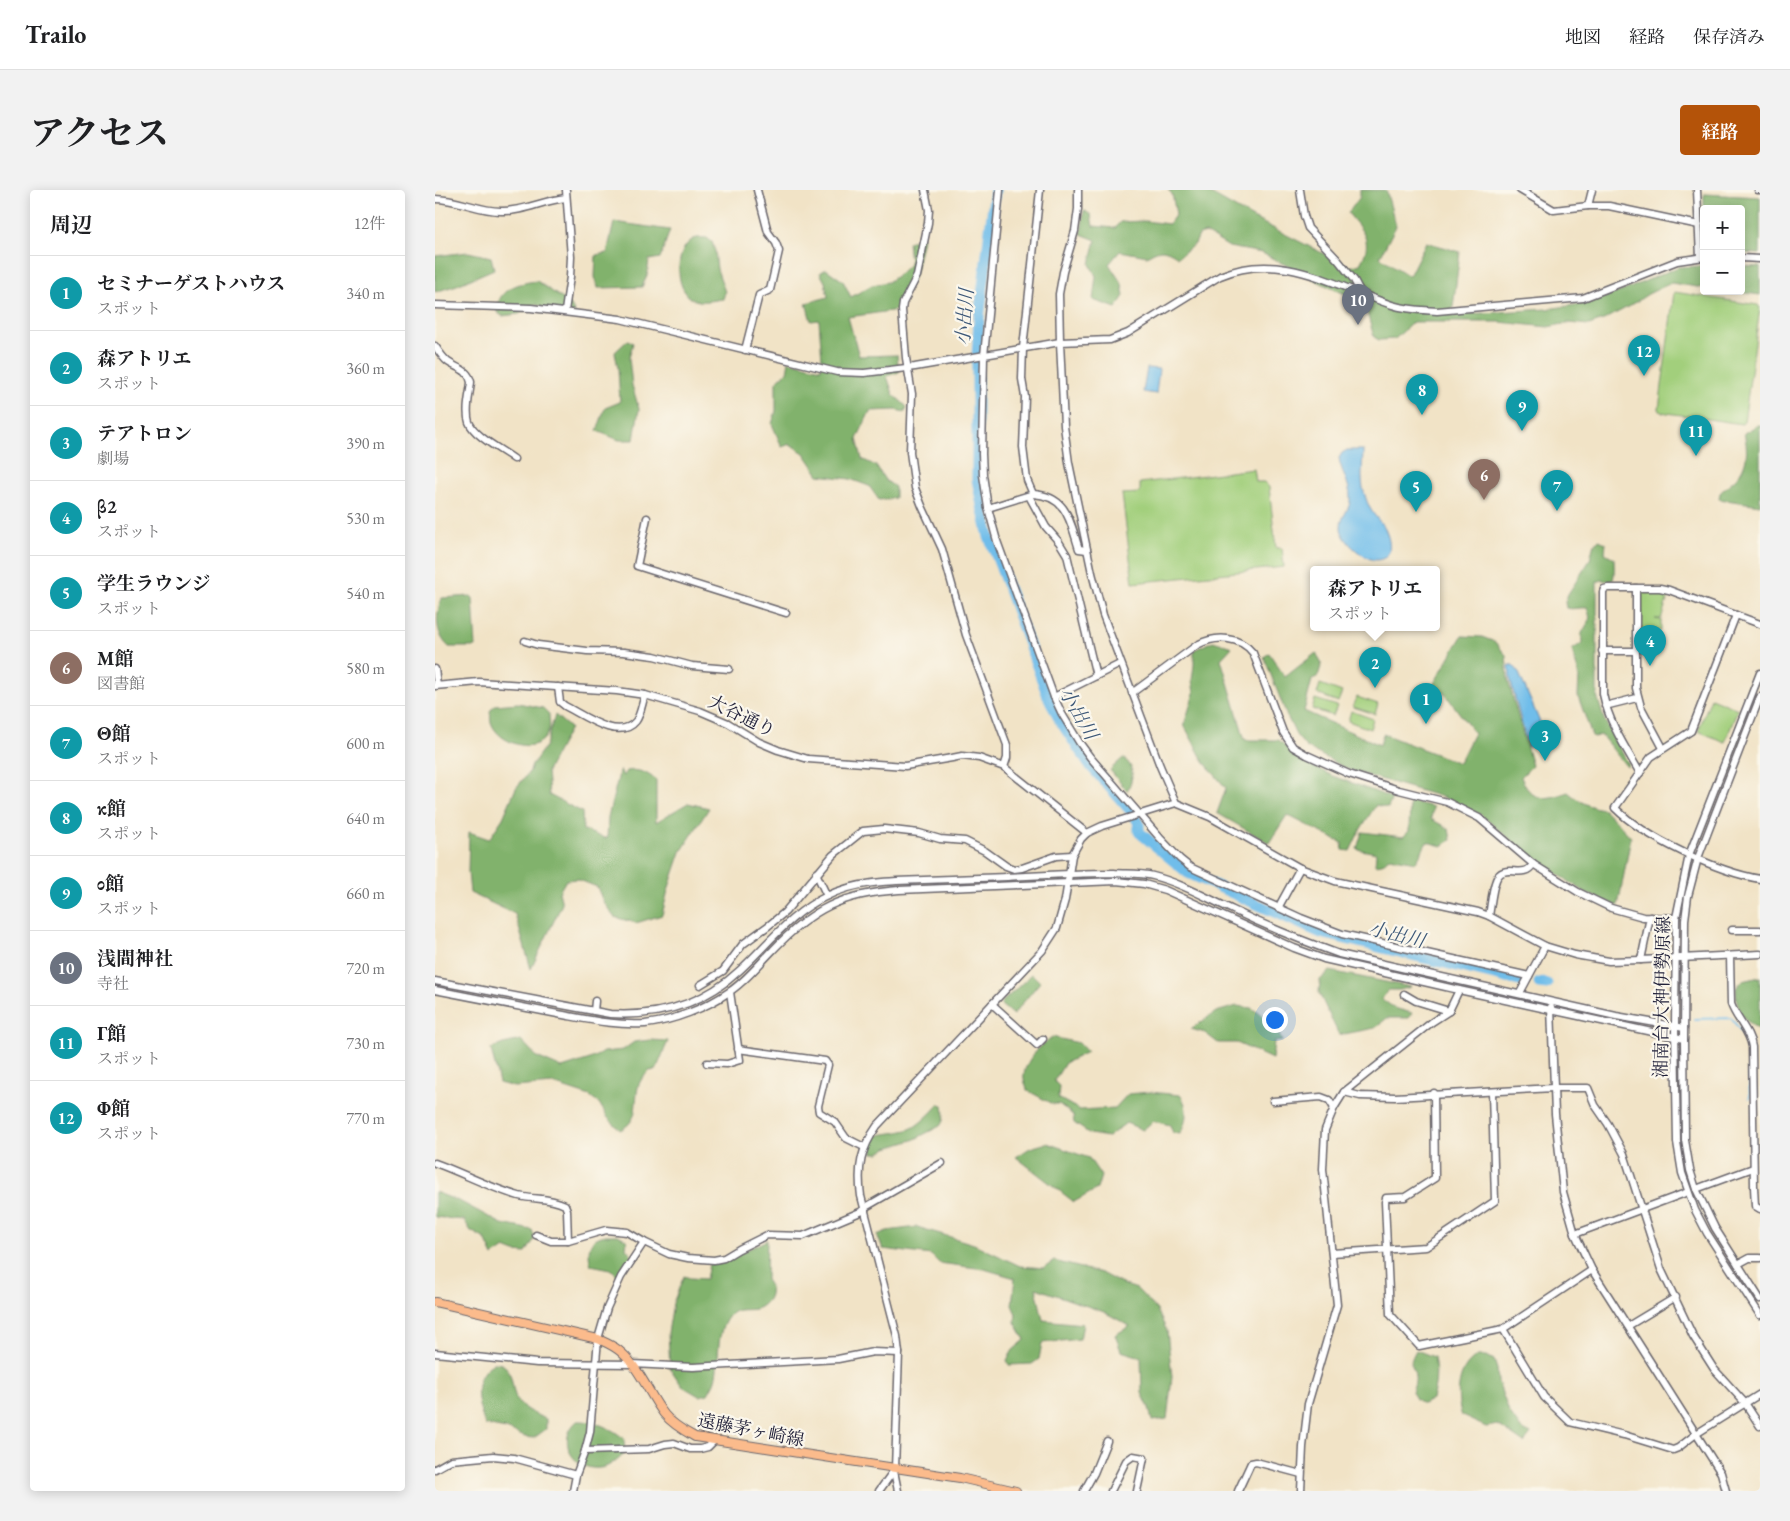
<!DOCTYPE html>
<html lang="ja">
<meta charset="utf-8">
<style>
body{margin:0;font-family:"EB Garamond","Noto Serif JP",serif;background:#f2f2f2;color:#202124}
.controls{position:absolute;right:15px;top:15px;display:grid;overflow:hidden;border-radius:5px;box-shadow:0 2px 12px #0003}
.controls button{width:45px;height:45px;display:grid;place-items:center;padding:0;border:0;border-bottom:1px solid #e0e0e0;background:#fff;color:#202124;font:25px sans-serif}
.you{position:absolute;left:839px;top:829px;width:18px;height:18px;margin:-12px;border:4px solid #fff;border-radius:50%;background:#1a73e8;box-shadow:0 0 0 8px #1a73e833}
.badge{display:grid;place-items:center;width:32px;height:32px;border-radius:50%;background:#b45309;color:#fff;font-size:16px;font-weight:700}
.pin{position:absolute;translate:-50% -41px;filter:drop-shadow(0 1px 2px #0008)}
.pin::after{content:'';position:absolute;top:26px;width:18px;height:15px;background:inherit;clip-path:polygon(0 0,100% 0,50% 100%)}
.popup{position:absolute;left:875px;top:376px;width:130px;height:65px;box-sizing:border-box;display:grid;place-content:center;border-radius:5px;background:#fff;filter:drop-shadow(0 1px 4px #0005);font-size:16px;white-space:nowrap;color:#757577}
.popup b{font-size:19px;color:#202124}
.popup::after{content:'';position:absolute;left:50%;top:100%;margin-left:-10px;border:10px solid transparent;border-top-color:#fff}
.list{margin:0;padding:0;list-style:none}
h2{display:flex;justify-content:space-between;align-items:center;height:65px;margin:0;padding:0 20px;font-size:21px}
h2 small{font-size:16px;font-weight:400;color:#757577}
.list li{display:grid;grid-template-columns:32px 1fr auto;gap:15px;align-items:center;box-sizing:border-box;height:75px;padding:0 20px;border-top:1px solid #e0e0e0}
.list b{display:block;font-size:19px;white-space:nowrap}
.list p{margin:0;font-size:16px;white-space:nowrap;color:#757577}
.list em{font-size:16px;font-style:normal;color:#757577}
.map{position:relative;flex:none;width:1325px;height:1301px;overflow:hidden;border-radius:5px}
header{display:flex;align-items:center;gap:30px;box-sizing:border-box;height:70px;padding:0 25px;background:#fff;border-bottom:1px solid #e0e0e0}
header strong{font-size:24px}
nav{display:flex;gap:28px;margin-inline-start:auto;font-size:18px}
.intro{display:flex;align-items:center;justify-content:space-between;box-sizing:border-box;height:120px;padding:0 30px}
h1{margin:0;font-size:35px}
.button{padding:12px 22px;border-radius:5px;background:#b45309;color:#fff;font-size:18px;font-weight:700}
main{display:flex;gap:30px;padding:0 30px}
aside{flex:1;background:#fff;border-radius:5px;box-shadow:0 2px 12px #0003}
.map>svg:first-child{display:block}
.green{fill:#a2cf7c;stroke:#62785c}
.forest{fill:#81b26c;stroke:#526a54}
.water{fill:#70bdea;stroke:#497092}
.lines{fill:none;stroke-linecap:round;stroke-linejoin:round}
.stream{stroke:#70bdea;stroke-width:2}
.river{stroke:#70bdea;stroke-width:11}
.minor-casing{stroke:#6a666c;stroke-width:9}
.major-casing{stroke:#6a666c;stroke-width:10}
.minor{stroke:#fff;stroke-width:6}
.major{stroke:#fbbb8c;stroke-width:8}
.labels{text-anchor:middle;stroke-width:4.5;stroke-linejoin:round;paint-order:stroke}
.street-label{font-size:18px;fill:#22223b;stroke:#fbf7ec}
.water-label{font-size:19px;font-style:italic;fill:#3d5878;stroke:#fbf7ec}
</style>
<header>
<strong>Trailo</strong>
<nav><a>地図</a><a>経路</a><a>保存済み</a></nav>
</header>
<div class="intro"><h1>アクセス</h1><a class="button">経路</a></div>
<main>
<aside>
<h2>周辺<small>12件</small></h2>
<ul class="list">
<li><span class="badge" style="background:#0f9aa8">1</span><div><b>セミナーゲストハウス</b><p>スポット</p></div><em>340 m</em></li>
<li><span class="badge" style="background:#0f9aa8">2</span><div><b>森アトリエ</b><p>スポット</p></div><em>360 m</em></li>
<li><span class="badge" style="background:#0f9aa8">3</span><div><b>テアトロン</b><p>劇場</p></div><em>390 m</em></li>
<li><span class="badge" style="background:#0f9aa8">4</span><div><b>β2</b><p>スポット</p></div><em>530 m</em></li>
<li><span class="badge" style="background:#0f9aa8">5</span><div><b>学生ラウンジ</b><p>スポット</p></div><em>540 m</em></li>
<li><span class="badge" style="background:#8d6e63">6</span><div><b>Μ館</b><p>図書館</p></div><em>580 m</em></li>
<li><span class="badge" style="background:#0f9aa8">7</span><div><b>Θ館</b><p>スポット</p></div><em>600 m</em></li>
<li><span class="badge" style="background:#0f9aa8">8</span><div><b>κ館</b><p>スポット</p></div><em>640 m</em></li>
<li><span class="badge" style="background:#0f9aa8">9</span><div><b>ο館</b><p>スポット</p></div><em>660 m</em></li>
<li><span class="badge" style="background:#6b7280">10</span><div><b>浅間神社</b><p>寺社</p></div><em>720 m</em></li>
<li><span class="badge" style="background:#0f9aa8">11</span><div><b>Γ館</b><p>スポット</p></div><em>730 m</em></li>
<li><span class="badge" style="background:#0f9aa8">12</span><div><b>Φ館</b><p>スポット</p></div><em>770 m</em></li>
</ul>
</aside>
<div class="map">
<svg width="1325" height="1301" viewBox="0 0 1325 1301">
<rect width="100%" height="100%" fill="#fbf7ec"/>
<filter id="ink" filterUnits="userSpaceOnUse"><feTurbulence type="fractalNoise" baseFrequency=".02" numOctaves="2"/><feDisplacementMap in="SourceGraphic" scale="10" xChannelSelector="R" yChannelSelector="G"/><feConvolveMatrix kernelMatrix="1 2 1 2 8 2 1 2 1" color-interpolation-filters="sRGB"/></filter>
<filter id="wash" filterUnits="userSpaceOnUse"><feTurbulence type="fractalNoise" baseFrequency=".0096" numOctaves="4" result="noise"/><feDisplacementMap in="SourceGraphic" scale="20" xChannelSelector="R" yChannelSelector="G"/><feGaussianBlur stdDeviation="1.12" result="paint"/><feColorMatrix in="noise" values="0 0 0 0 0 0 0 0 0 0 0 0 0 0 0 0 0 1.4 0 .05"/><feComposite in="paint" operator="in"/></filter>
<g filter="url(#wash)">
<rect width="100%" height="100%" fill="#f1e3c6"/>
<g class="green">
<path d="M1239,102L1323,115L1325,118L1309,232L1307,234L1226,222L1224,219Z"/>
<path d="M819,279L821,292H829L834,297L841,358H847L849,377L698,393L687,304L705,303V293Z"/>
<path d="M1206,401L1234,404L1226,429H1220L1226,430V441H1204V429H1206Z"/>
<path d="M885,494L907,502L903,512L882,504Z"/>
<path d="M922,507L943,514L940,524L918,517Z"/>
<path d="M1276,508L1303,519L1290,552L1263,541Z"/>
<path d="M880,509L902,516L898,526L877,519Z"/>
<path d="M916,521L938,529L935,539L913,531Z"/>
</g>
<g class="forest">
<path d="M733,0H769L818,28L915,77L925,74C939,50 928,42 913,23L925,7V0H951L961,36L945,67L974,86L991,52L1025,62L1017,125L1112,119L1154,113L1190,100L1243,77L1269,76V98L1236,93L1213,104L1198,114L1171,129L1154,135L1133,133L1113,137L1064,132H978L960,149L944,150L939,147L929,112L896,98L827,63L794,57L771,43L764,45L760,54L743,67C730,59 726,57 712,66L685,61L674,74L687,94L689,106L681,118L658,110L661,86L655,74L661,50L646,44L649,20L656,25L658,36L680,38L685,32L710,31L734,34L741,24L737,4Z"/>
<path d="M1269,4L1325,7V64L1306,63V19H1269Z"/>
<path d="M179,32L235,40L225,68L214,70L212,85L207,97L163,98L160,87L161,65L172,63Z"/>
<path d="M487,47L488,49L480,84L474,98L465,106L463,120L413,127L424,166L462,165L464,182L452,186L458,204L472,217L470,222L461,220L435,221L422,249L427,269L441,276L450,290L460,297V308L444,310L434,296L415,289L384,285L369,263L355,254L347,257L337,234L341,221V192L352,182L354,171L386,179L387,171L384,130L376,131L371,113L393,107L390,92L385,83L391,79L408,91L416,107L437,95L453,92L464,84L475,73L473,52Z"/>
<path d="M272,48L277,52L280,61L282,79L290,102L288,109C280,110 271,112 264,111C239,108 238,61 257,50C261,47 268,48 272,48Z"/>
<path d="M33,62L56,67L59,79L22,95L0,102V66Z"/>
<path d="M1306,76L1325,77V105L1296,101H1306Z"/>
<path d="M102,91L135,114L140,123L118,121L101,114L84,124L67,126L62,122C62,99 82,93 102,91Z"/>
<path d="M193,150L198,153L194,168L197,195L204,219L199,250H184L162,241L170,218L185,212L183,179L180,162Z"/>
<path d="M1323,235H1325V315L1284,309L1285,303C1290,297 1298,292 1303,286C1313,273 1313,259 1309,243Z"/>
<path d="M1164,350L1171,353L1170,363L1179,368C1179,375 1180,384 1178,390L1174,391L1167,390L1162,392V506L1169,529L1194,575L1192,577L1166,545L1160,547L1157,546L1143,506L1144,485L1137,460L1147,453C1147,449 1146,444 1148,441C1154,431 1157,430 1152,418C1145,417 1138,420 1131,418L1130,412L1133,404L1155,370L1158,357Z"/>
<path d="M36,406L38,408L41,457H14C0,444 0,425 7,408Z"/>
<path d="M1027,446L1047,447L1060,452L1071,465L1073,490L1097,576L1086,587C1097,613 1110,610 1133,602C1143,611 1156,618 1169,619L1196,647L1183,716L1153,704L1115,679L1089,661L1046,625L1007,607L914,580L871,557L861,545L852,526L829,467L834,463L850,487L881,463L887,473L883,486L877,490L869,521L945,555L948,544L1024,573L1039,543L1011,505L998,495Z"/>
<path d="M778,451L797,457L786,469L810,550H844L866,571L898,586L957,608L953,618L941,615L925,640L915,661L908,660L907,653L852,625L834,653L782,623L791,598L769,572L749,535L759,503L757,490L759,475V460Z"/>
<path d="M83,513L108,518L114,524C114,530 116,537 113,543C102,567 62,553 56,532C55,529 56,524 55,521L60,515Z"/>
<path d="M120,525L135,538L112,581L114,605L147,622L148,640L172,649L173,627L185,580L188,586L191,581C204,579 211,582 221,590V632L253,613L274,618L246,662L233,700L227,725L201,733L179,727L167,709L162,697L142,689L131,690L124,702L127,714L96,779L80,724L35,703L33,682L34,642L54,649L68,628L81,598L95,581L97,575L111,555Z"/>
<path d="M688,568C701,577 698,589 692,601L675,580Z"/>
<path d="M975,611L998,617L996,629L1014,639L1016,650L1007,656L992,652L981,672L955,667L947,674L940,675L941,663L922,659L927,642L968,647L974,641Z"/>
<path d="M895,781L976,797L965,800H953L947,809L959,818L977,823L973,828H952L940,838L904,845L884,803L885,790Z"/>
<path d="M597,784L605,792L578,825L565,814Z"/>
<path d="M1325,787V840C1307,830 1301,820 1301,798L1307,791Z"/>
<path d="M802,816L816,818L838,832L847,851L839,852L837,869L802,853H783L770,843L756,839L781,822Z"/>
<path d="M617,847L644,853L652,862L630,873L619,891L624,896L623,908L645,920L680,918L693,904L715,902L745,905C754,916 752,932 745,944L738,943L735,935L718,931L708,940L691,933L673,947L655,944L639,933L638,925L624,914H617L592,900C591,895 588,889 589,884C592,868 605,856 617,847Z"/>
<path d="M86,850L102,867L127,878L155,869L169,862L188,860L199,852L215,850L233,851L221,880L214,881C210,885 206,889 204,894C198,913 206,930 185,940L173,928L164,913L155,906L118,894L79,897L64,893L56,859L68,854Z"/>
<path d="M504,914L508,915C509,923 510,930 505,936L478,950L452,958L444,963H438L437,954L440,946C451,943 461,943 472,940C482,938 497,922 504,914Z"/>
<path d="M612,953L654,968L666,986L662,999L639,1012L581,967L595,958Z"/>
<path d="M0,1002L26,1012L67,1034L97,1040L100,1048L91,1063L80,1062L70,1058L58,1066L50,1049L36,1041L29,1030L0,1027Z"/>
<path d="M482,1037L539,1054L585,1076L609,1078L619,1071L666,1083L687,1094L702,1099L722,1120L732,1141L737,1187L732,1229L717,1231L714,1218L707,1203L706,1167L686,1161L680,1145L695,1136L669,1122L601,1098L608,1130L648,1134L645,1149L607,1153L604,1169L597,1174L574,1175L572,1170L578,1160L590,1150L580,1132L581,1124L577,1115L580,1088L549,1079L504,1073L496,1065L448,1059L442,1045L452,1041Z"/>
<path d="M171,1045H183L192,1050L191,1058L197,1065L182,1085L176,1079L156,1075C152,1060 153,1048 171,1045Z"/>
<path d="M332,1050L331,1090C340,1100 334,1113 323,1118C313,1122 301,1116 294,1126C279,1144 286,1175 279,1193C277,1197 275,1200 273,1204L264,1206L247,1196L235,1178L233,1143L238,1113L249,1086L255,1088L271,1089L274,1074H283Z"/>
<path d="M981,1160L999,1167C1002,1183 1001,1194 997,1209L988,1214L981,1209L977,1202C978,1198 981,1191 980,1186C978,1171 972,1177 981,1160Z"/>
<path d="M1043,1166H1052L1059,1170L1062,1179L1063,1192L1074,1222L1086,1239L1096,1244L1089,1253L1063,1235L1051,1237L1027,1226C1020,1206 1022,1177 1043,1166Z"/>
<path d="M59,1173C81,1172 74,1201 84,1213C91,1221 102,1225 111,1229V1239L99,1248L90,1247L71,1239L50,1235C42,1213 35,1187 59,1173Z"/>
<path d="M142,1231C157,1230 178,1238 189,1249L190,1263C184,1267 177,1275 170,1277C141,1285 119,1252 142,1231Z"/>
</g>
<g class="water">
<path d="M712,178L724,179L721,204L708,202Z"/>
<path d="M912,260H928C928,274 925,289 929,302C931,309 933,315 936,320C940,327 946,332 950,339C956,351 959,371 939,370C927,368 905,349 906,336C906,326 916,319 915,308C915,293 906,282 904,268L907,263Z"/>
<path d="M1074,475H1078L1083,481L1113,551L1093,557L1075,489Z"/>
</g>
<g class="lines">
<path class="stream" d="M1259,829L1296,828L1313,851L1315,908"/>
<g class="river">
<path d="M560,0L544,128L542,169V289L548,321L554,347L566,378L613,506L624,529L653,573L696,621L704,633V642L753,683L886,743L1084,791"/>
<path d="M1104,793L1112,794"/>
</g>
</g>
</g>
<g filter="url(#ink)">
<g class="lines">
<g class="minor-casing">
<g id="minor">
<path d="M490,0L494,20L493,33L482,86L468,113L467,120L471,168L477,204L475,262L480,298L487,316L507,359L531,445L572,555V568L569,577"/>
<path d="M565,0L549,166L547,264L548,285L553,318L562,351L619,507L627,524L644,552L655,567L725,648L745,669L755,677L866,728L907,744L1094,786"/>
<path d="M643,0V19L640,41L628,82L624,104L625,152L629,236L634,273L657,383L668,425L725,576L741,613"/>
<path d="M865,0L869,26L873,38L903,70L919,90L926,103"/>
<path d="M1085,0L1119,20L1153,16H1174L1264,35"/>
<path d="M1262,0L1265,67"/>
<path d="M1323,0H1325"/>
<path d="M0,9C23,9 43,21 66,21C88,22 109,10 131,8"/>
<path d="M1153,16L1157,0"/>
<path d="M1306,68L1325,69"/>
<path d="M0,115L96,118L185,129L402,182L429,183L480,177L625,152L675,150L693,143L785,86C846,60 899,96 957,115C972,120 987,120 1002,121L1148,108L1242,71L1269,67"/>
<path d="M130,121L135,87L136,67L131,0"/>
<path d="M0,156C4,162 8,168 13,172C23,179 33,179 36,192C35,204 30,220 34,232C39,246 67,260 79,269"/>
<path d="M310,160L324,105L335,100L344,61L341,53L333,42L322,0"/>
<path d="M598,304C633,306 635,332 644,359L652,360"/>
<path d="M594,306L611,337L624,352L632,365L661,486"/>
<path d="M553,318L598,304L592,290L588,257L590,207L587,189L588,158L605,0"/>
<path d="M212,328L202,376L351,423"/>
<path d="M1201,398V498L1206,517L1228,558"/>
<path d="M1301,425L1256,541L1216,567L1180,618C1210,648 1283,682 1325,689"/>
<path d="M90,451L103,455L152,461L189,462L219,466L257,476L294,479"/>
<path d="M1167,461H1201"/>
<path d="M0,479L2,495"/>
<path d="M1325,483L1254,665L1241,728L1240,837L1242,952L1247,983L1260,1020L1272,1043L1325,1125"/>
<path d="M0,496L44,492L182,501L210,505L265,521L293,533L324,552L343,560L373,569L470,576L517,568L527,566L544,568L569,577L652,643"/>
<path d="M123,497L125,512L130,516C148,525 184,552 201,531C206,524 207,513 210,505"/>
<path d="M697,503L762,455C781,445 805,446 818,463L848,542L858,557L872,565L914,584L964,600L1012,612L1044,628L1098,674L1143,702L1176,718L1208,727L1241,728"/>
<path d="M619,507L685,474"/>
<path d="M1325,507L1263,668L1253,706L1250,730L1249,849L1250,950L1255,980L1261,999L1280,1038L1325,1109"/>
<path d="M1170,516L1202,508"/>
<path d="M1205,583C1190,557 1174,533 1168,504V402L1169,399L1173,398H1225L1234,400L1325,434"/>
<path d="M381,683L392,706"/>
<path d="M843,718L865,678"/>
<path d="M1054,726C1056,715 1057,700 1061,690C1068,671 1089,691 1098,674"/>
<path d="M1297,740H1325"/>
<path d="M1295,766L1296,814C1301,829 1315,841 1317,857L1319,997L1320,1016L1325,1019"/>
<path d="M1206,770L1215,727"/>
<path d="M0,791L175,824C224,827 269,814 305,780C333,754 357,722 392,706C422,691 456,691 489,690C517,689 544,688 572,687C608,685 643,683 679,683C691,684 706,683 718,686C746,693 772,708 798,720C833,737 868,751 904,764L1181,826L1249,838"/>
<path d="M265,795L288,781L308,754L333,736L350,722L398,665L428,641L449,639L484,643L505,649L530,651L550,661L571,676L579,679L587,678L621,666L637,665"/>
<path d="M0,800C41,808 82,816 123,824C151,829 181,836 210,834C238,831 271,818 294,802C311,791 324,774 338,760C378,718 407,704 464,700L681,691L709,694L730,700L859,758L889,769L1024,800L1249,849"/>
<path d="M1085,803L1110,756"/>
<path d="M969,804L981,811L1014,821"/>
<path d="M557,814L602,855L608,849"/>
<path d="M1116,817L1120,924L1128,1002L1140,1044L1157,1080L1286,1283L1291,1301"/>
<path d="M159,821L160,811"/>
<path d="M303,859L390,871L393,875L383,916L384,922L400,932L411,948L429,957"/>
<path d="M272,873L292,874L305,870L295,802"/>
<path d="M909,902L925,906L960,907L1118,898H1153L1160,915L1173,934L1189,964L1226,1079L1258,1146L1279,1179L1310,1213L1325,1236"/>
<path d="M999,903L1000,988L970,1007L951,1008L950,1012L955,1124L984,1156L1068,1139L1157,1080"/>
<path d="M838,911L886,907L894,910L899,918"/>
<path d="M0,973C28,983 55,998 84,1006C100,1010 114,1007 130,1015L132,1020L133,1051L171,1040L192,1042L209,1052"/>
<path d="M1261,999L1318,978"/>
<path d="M429,1018L507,973"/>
<path d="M1140,1044L1253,1002"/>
<path d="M101,1045L116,1051H133"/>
<path d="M897,1063L991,1057L1060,1011L1057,902"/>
<path d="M1303,1074L1314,1068H1325"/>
<path d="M1193,1136L1241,1107"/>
<path d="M1068,1139L1109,1207L1135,1232L1189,1245L1238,1260L1243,1258L1261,1244L1325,1204"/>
<path d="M0,1163L102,1173L197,1174L258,1177L403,1169L438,1162L464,1163"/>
<path d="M150,1261L214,1259L230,1254L239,1253L255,1259H265L273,1257L279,1251"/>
<path d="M0,1279L16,1270L58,1266L79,1268L141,1285"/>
<path d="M459,1281L463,1301"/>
<path d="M138,1301L141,1285L150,1261L155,1242L163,1149L172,1118L186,1087L209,1052L234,1064L253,1068L279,1070L289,1068L304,1059L332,1045L368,1046L430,1020"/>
<path d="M444,1301L460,1279L464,1163L462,1146L426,1006C422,977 426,959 442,936L607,761L622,738L630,710L637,665L646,649L652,643L667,636L741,613L775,627L865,678L900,691L1043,722L1054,726L1110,756L1140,765L1174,771L1206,770L1325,764"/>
<path d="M649,1301L659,1283L672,1251"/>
<path d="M676,1301L691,1271L698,1266L709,1268L702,1301"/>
<path d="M803,1301L816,1273L821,1272L866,1284"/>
<path d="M866,1301L868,1257L873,1214L902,1115L888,979L890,940L899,918L909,902L997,832L1014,821L1024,800"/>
</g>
</g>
<g class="major-casing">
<path id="major" d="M0,1112L163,1149C172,1153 180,1156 187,1163C205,1179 214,1204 229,1224C237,1234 249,1241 260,1247L525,1288L581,1301"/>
</g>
<use href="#minor" class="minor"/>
<use href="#major" class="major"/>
</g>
</g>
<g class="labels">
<g class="street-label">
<text transform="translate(307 526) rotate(26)" y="6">大谷通り</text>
<text transform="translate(1227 807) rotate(-89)" y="6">湘南台大神伊勢原線</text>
<text transform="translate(316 1240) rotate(11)" y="6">遠藤茅ヶ崎線</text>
</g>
<g class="water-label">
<text transform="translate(529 127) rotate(-86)" y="7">小出川</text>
<text transform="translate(644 523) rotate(60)" y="7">小出川</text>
<text transform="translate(962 744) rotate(14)" y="7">小出川</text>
</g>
</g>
</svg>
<div class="controls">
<button>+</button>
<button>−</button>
</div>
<div class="you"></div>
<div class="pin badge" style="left:991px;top:534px;background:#0f9aa8">1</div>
<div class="pin badge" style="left:940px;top:498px;background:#0f9aa8">2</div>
<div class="popup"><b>森アトリエ</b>スポット</div>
<div class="pin badge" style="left:1110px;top:571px;background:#0f9aa8">3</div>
<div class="pin badge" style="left:1215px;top:476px;background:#0f9aa8">4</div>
<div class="pin badge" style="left:981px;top:322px;background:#0f9aa8">5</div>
<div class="pin badge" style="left:1049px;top:310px;background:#8d6e63">6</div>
<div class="pin badge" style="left:1122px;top:321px;background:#0f9aa8">7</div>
<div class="pin badge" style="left:987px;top:225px;background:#0f9aa8">8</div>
<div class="pin badge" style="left:1087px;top:241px;background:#0f9aa8">9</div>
<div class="pin badge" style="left:923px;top:135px;background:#6b7280">10</div>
<div class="pin badge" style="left:1261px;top:266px;background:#0f9aa8">11</div>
<div class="pin badge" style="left:1209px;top:186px;background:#0f9aa8">12</div>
</div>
</main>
